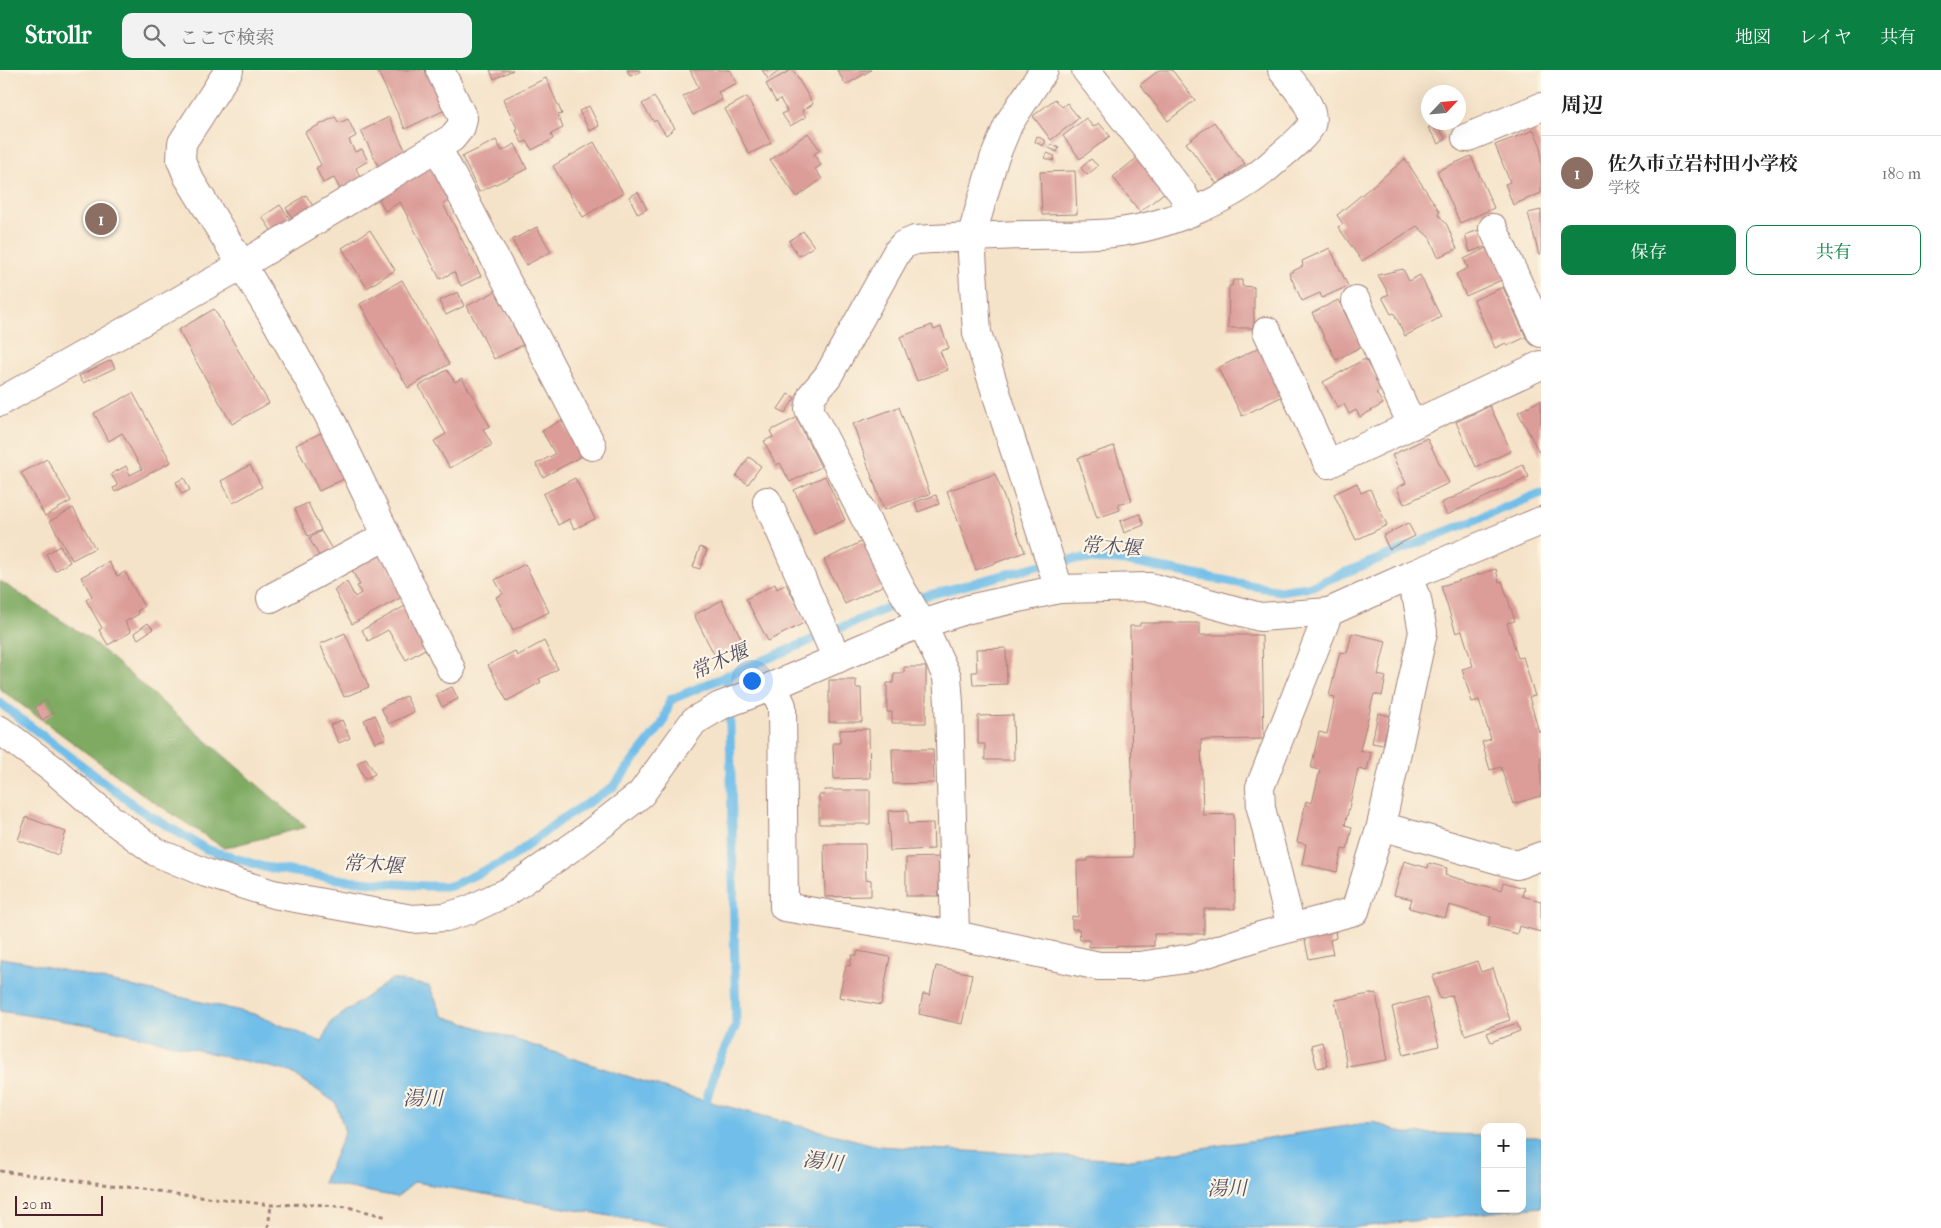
<!DOCTYPE html>
<html lang="ja">
<meta charset="utf-8">
<style>
body{margin:0;font-family:"IM FELL French Canon","Noto Serif JP",serif;background:#f2f2f2;color:#222}
.controls{position:absolute;right:15px;bottom:15px;display:grid;overflow:hidden;border-radius:10px;box-shadow:0 5px 20px #0002}
.controls button{width:45px;height:45px;display:grid;place-items:center;padding:0;border:0;border-bottom:1px solid #e0e0e0;background:#fff;color:#222;font:25px sans-serif}
.compass{position:absolute;left:1421px;top:15px;width:45px;height:45px;border-radius:50%;background:#fff;box-shadow:0 5px 20px #0002;rotate:64deg}
.scale{position:absolute;left:15px;bottom:12px;width:88px;box-sizing:border-box;padding-left:5px;border:2px solid #4a1f2b;border-top:0;font-size:14px;line-height:18px;white-space:nowrap;color:#4a1f2b;-webkit-text-stroke:4px #fcf5e5;paint-order:stroke}
.you{position:absolute;left:751px;top:610px;width:18px;height:18px;margin:-12px;border:4px solid #fff;border-radius:50%;background:#1a73e8;box-shadow:0 0 0 8px #1a73e833}
.badge{display:grid;place-items:center;width:32px;height:32px;border-radius:50%;background:#0b8043;color:#fff;font-size:16px;font-weight:700}
.pin{position:absolute;translate:-50% -50%;border:2px solid #fff;box-shadow:0 1px 5px #0006}
.list{margin:0;padding:0;list-style:none}
h2{display:flex;justify-content:space-between;align-items:center;height:65px;margin:0;padding:0 20px;font-size:21px}
h2 small{font-size:16px;font-weight:400;color:#767676}
.list li{display:grid;grid-template-columns:32px 1fr auto;gap:15px;align-items:center;box-sizing:border-box;height:75px;padding:0 20px;border-top:1px solid #e0e0e0}
.list b{display:block;font-size:19px;white-space:nowrap}
.list p{margin:0;font-size:16px;white-space:nowrap;color:#767676}
.list em{font-size:16px;font-style:normal;color:#767676}
.actions{display:flex;gap:10px;padding:15px 20px}
.actions a{flex:1;padding:11px 0;border:1px solid #0b8043;border-radius:10px;text-align:center;font-size:18px;color:#0b8043}
.actions .main{background:#0b8043;color:#fff}
.icon{flex:none;width:28px;height:28px;fill:none;stroke:currentColor;stroke-width:2;stroke-linecap:round;stroke-linejoin:round}
.map{position:relative;flex:none;width:1541px;height:1158px;overflow:hidden}
header{display:flex;align-items:center;gap:30px;box-sizing:border-box;height:70px;padding:0 25px;background:#0b8043;color:#fff}
header strong{font-size:24px}
nav{display:flex;gap:28px;margin-inline-start:auto;font-size:18px}
.search{width:350px;height:45px;background:#f2f2f2;display:flex;align-items:center;gap:12px;box-sizing:border-box;padding:0 18px;border-radius:10px;color:#767676;font-size:19px}
main{display:flex}
aside{flex:1;background:#fff}
.map>svg:first-child{display:block}
.forest{fill:#7eaa62;stroke:#646446}
.water{fill:#6fbee9;stroke:#5c6e8a}
.lines{fill:none;stroke-linecap:round;stroke-linejoin:round}
.stream{stroke:#6fbee9;stroke-width:9}
.building{fill:#dc9d99}
.street-casing{stroke:#a0817a;stroke-width:30}
.path{stroke:#a0817a;stroke-width:3;stroke-dasharray:4 4;stroke-linecap:butt}
.street{stroke:#fff;stroke-width:28}
.labels{text-anchor:middle;stroke-width:4.5;stroke-linejoin:round;paint-order:stroke}
.water-label{font-size:20px;font-style:italic;fill:#554f64;stroke:#fcf5e5}
</style>
<header>
<strong>Strollr</strong>
<div class="search"><svg class="icon" aria-label="search" viewBox="0 0 24 24"><circle cx="10" cy="10" r="6"/><path d="M15 15l6 6"/></svg>ここで検索</div>
<nav><a>地図</a><a>レイヤ</a><a>共有</a></nav>
</header>
<main>
<div class="map">
<svg width="1541" height="1158" viewBox="0 0 1541 1158">
<rect width="100%" height="100%" fill="#fcf5e5"/>
<filter id="ink" filterUnits="userSpaceOnUse"><feTurbulence type="fractalNoise" baseFrequency=".02" numOctaves="2"/><feDisplacementMap in="SourceGraphic" scale="10" xChannelSelector="R" yChannelSelector="G"/><feConvolveMatrix kernelMatrix="1 2 1 2 8 2 1 2 1" color-interpolation-filters="sRGB"/></filter>
<filter id="wash" filterUnits="userSpaceOnUse"><feTurbulence type="fractalNoise" baseFrequency=".0096" numOctaves="4" result="noise"/><feDisplacementMap in="SourceGraphic" scale="20" xChannelSelector="R" yChannelSelector="G"/><feGaussianBlur stdDeviation="1.12" result="paint"/><feColorMatrix in="noise" values="0 0 0 0 0 0 0 0 0 0 0 0 0 0 0 0 0 1.4 0 .05"/><feComposite in="paint" operator="in"/></filter>
<g filter="url(#wash)">
<rect width="100%" height="100%" fill="#f5e3c9"/>
<path class="forest" d="M0,511L87,567L306,757L224,778L145,726L0,619Z"/>
<g class="water">
<path d="M0,888L26,892L254,944L322,972L331,952L392,909L429,916L443,946L691,1027L878,1076L1125,1090L1373,1052L1403,1063L1485,1065V1139H1521L1349,1158H679L415,1112L397,1127L323,1113L345,1062L336,1033L291,1002L96,956L0,941Z"/>
<path d="M1522,1067H1541V1137L1522,1139Z"/>
</g>
<g class="lines">
<g class="stream">
<path d="M0,633L139,739L206,779L264,797L345,810L425,816H451L511,788L559,751L613,717L663,653L670,630L899,533L1037,496L1074,489L1119,490L1280,521L1312,516L1541,423"/>
<path d="M701,1041L706,1031L716,998L736,955L730,655L727,605"/>
</g>
</g>
<g id="blocks">
<g class="building">
<path d="M377,0H431L449,38L405,59Z"/>
<path d="M490,0H513L494,9Z"/>
<path d="M627,0H639L640,2L630,6Z"/>
<path d="M690,0H730L737,13L718,22L722,30L693,45L683,26L699,18Z"/>
<path d="M762,0H781L768,9Z"/>
<path d="M791,0H793L813,34L802,41L806,47L790,56L782,44L787,41L780,29L776,32L766,14Z"/>
<path d="M837,0H871L846,15Z"/>
<path d="M1159,0H1172L1195,30L1168,51L1140,15Z"/>
<path d="M546,8L562,44L558,45L563,58L551,64L553,69L532,80L527,71L522,73L516,60H518L503,29Z"/>
<path d="M654,27L675,58L666,65L656,50L654,52L642,34Z"/>
<path d="M747,27L771,73L749,84L725,39Z"/>
<path d="M1055,29L1062,37L1067,33L1079,48L1051,70L1033,46Z"/>
<path d="M589,36L599,56L590,61L579,41Z"/>
<path d="M335,47L339,53L348,49L356,66L349,70L355,82L362,79L368,91L356,98L361,109L340,119L334,108L323,113L316,98L321,95L305,62Z"/>
<path d="M389,47L410,90L382,103L361,61Z"/>
<path d="M1086,48L1093,57L1099,53L1110,66L1080,89L1063,66Z"/>
<path d="M1214,52L1245,94L1217,114L1186,73Z"/>
<path d="M1435,53L1446,69L1439,74L1428,58Z"/>
<path d="M1534,60L1541,77V123L1513,135L1505,114L1510,112L1495,75Z"/>
<path d="M808,63L820,80L814,84L821,95L815,99L822,109L797,127L770,90Z"/>
<path d="M1037,66L1046,71L1043,76L1035,72Z"/>
<path d="M496,70L502,81L515,74L527,99L479,122L462,87Z"/>
<path d="M594,72L623,123L583,147L553,96Z"/>
<path d="M1051,74L1059,78L1057,82L1049,78Z"/>
<path d="M1047,83L1055,86L1053,91L1045,88Z"/>
<path d="M1471,86L1494,138L1460,153L1437,101Z"/>
<path d="M1138,87L1165,122L1140,142L1113,107Z"/>
<path d="M1091,89L1098,96L1087,105L1081,98Z"/>
<path d="M1405,89L1440,142L1438,144L1447,155L1457,179L1438,187L1430,168L1417,156L1362,191L1338,157L1343,154L1337,145Z"/>
<path d="M432,96L450,131L443,134L481,206L461,216L454,202L440,209L400,132L385,141L377,125Z"/>
<path d="M1075,101L1077,144L1042,145L1040,102Z"/>
<path d="M638,122L647,139L638,144L629,127Z"/>
<path d="M306,125L316,141L296,154L286,138Z"/>
<path d="M280,135L295,156L277,169L262,147Z"/>
<path d="M1541,140V184L1539,185L1528,143Z"/>
<path d="M537,157L551,182L526,195L512,170Z"/>
<path d="M1482,159L1487,176L1470,182L1465,165Z"/>
<path d="M370,160L395,200L367,218L342,178Z"/>
<path d="M803,161L814,176L799,186L789,171Z"/>
<path d="M1491,176L1506,208L1466,226L1456,204L1468,198L1464,189Z"/>
<path d="M1330,178L1348,216L1322,228L1320,223L1302,231L1289,203L1303,196L1302,191Z"/>
<path d="M1403,199L1409,211L1420,205L1441,247L1405,266L1394,243L1391,244L1382,227L1389,224L1378,205Z"/>
<path d="M402,210L449,294L408,318L360,234Z"/>
<path d="M1233,210H1242V216L1254,217V258H1228L1229,216H1232Z"/>
<path d="M1503,217L1526,267L1507,276L1506,273L1495,278L1474,230Z"/>
<path d="M496,221L523,275L494,289L467,236Z"/>
<path d="M458,222L464,236L446,245L439,231Z"/>
<path d="M1338,230L1362,276L1336,290L1312,243Z"/>
<path d="M214,239L269,333L232,354L178,260Z"/>
<path d="M932,255L934,260L941,257L949,278L940,281L948,300L917,311L900,267Z"/>
<path d="M1260,277L1285,325L1242,346L1218,298Z"/>
<path d="M1365,289L1382,319L1376,323L1383,334L1360,347L1356,340L1349,344L1344,334L1338,338L1323,312Z"/>
<path d="M111,290L115,298L83,313L79,306Z"/>
<path d="M447,300L455,312L462,308L490,356L483,359L492,375L450,398L434,371L446,364L419,316Z"/>
<path d="M133,323L171,392L115,422L113,418L118,416L111,404L126,396L130,405L142,399L122,363L109,371L94,343Z"/>
<path d="M788,324L795,328L785,343L778,339Z"/>
<path d="M1541,330V386L1518,342Z"/>
<path d="M1490,336L1511,381L1476,397L1456,352Z"/>
<path d="M899,337L930,424L884,440L853,354Z"/>
<path d="M796,348L821,397L790,412L780,393L776,395L764,371L773,367L770,361Z"/>
<path d="M562,350L582,386L543,407L536,394L555,384L542,361Z"/>
<path d="M327,360L350,406L319,421L296,375Z"/>
<path d="M1427,368L1449,413L1404,434L1397,418L1406,413L1392,385Z"/>
<path d="M1114,376L1132,431L1118,435L1120,440L1097,448L1078,388Z"/>
<path d="M749,387L761,396L748,414L736,406Z"/>
<path d="M47,389L71,431L45,446L21,403Z"/>
<path d="M250,395L262,417L233,433L221,411Z"/>
<path d="M1523,395L1529,407L1447,445L1441,433Z"/>
<path d="M995,404L1025,482L976,500L947,421Z"/>
<path d="M825,406L845,450L815,464L794,420Z"/>
<path d="M184,408L190,420L182,424L176,412Z"/>
<path d="M575,408L595,449L574,459L569,449L558,455L543,424Z"/>
<path d="M1357,413L1361,423L1370,419L1387,455L1356,470L1334,424Z"/>
<path d="M936,425L939,434L918,442L915,432Z"/>
<path d="M308,433L321,460L308,466L295,439Z"/>
<path d="M73,438L95,478L72,490L50,451Z"/>
<path d="M1140,444L1144,455L1124,463L1120,451Z"/>
<path d="M1408,453L1415,466L1389,479L1383,466Z"/>
<path d="M321,461L336,486L323,493L309,468Z"/>
<path d="M863,471L884,515L845,534L824,490Z"/>
<path d="M60,476L70,492L55,501L46,484Z"/>
<path d="M700,477L707,480L700,499L693,497Z"/>
<path d="M383,482L402,527L352,554L334,520L347,512L355,527L361,523L357,516L360,515L351,499Z"/>
<path d="M109,492L117,506L125,502L144,537L137,541L139,544L125,552L131,562L108,575L99,560L102,558L86,530L92,526L81,507Z"/>
<path d="M525,494L549,542L513,560L496,527L503,524L495,510Z"/>
<path d="M1496,499L1499,512L1502,511L1515,551L1507,553L1518,588L1523,587L1535,626L1529,627L1539,662H1541V726L1513,734L1501,697L1490,700L1482,672L1491,669L1479,630L1472,632L1462,599L1473,596L1462,561L1456,563L1441,516Z"/>
<path d="M775,514L777,519L786,514L806,552L768,571L746,529Z"/>
<path d="M722,530L743,572L715,586L694,545Z"/>
<path d="M407,535L430,576L406,590L388,560L368,571L362,560Z"/>
<path d="M148,553L153,559L138,569L134,563Z"/>
<path d="M1140,553H1200V565H1262L1264,669L1201,670L1203,745L1234,744L1235,839H1204V864H1154V876L1089,877V870H1080L1079,859H1072V846L1078,847L1077,791H1088V788L1133,787L1130,556H1140Z"/>
<path d="M345,563L369,617L344,627L320,574Z"/>
<path d="M1352,563L1386,571L1378,605L1386,607L1382,626L1374,624L1360,680L1371,683L1367,701L1358,699L1345,755L1352,757L1347,780L1342,779L1337,802L1302,794L1306,774L1297,772L1306,731L1312,733L1320,700L1311,698L1319,662L1327,664L1335,627L1329,626L1340,582L1347,583Z"/>
<path d="M544,571L558,599L539,609L541,612L507,631L488,595L515,581L517,586Z"/>
<path d="M1006,578L1007,614L973,615L972,602H977L976,579Z"/>
<path d="M904,597H926V653H892V642H887V613H893L894,603H904Z"/>
<path d="M829,610H856V618H861L862,652H829Z"/>
<path d="M452,617L458,629L442,637L436,624Z"/>
<path d="M406,626L414,642L389,654L381,638Z"/>
<path d="M46,630L53,643L42,650L35,637Z"/>
<path d="M1378,643L1390,646L1383,675L1372,673Z"/>
<path d="M375,645L386,668L375,673L364,650Z"/>
<path d="M1013,645L1014,690H985V674H978V646Z"/>
<path d="M342,650L350,668L339,673L330,655Z"/>
<path d="M869,659L870,708L834,709L833,673H840V660Z"/>
<path d="M892,679H933L934,713L893,714Z"/>
<path d="M366,688L375,704L365,709L357,693Z"/>
<path d="M825,720H870V754H819V725H824Z"/>
<path d="M908,740V754L933,753L934,779L890,781L888,741Z"/>
<path d="M26,747L66,762L58,785L18,770Z"/>
<path d="M824,774H865L866,809L871,810V826L825,827Z"/>
<path d="M939,787V826H906V788Z"/>
<path d="M1404,791L1428,798L1429,793L1447,798L1445,805L1501,820L1503,812L1524,818L1522,826L1541,831V862L1519,856L1517,864L1488,856L1491,847L1449,835L1445,848L1409,838L1412,829L1394,825Z"/>
<path d="M1335,859L1336,868L1330,870L1333,884L1309,889L1304,866Z"/>
<path d="M858,881L890,887L881,935L839,927L846,895L850,896L852,885H857Z"/>
<path d="M1477,891L1481,902L1493,898L1510,950L1465,965L1452,925L1440,929L1432,906Z"/>
<path d="M936,896L972,904L962,954L919,944L923,924L930,925Z"/>
<path d="M1376,923L1388,990L1347,997L1335,930Z"/>
<path d="M1427,927L1439,976L1404,985L1392,937Z"/>
<path d="M1517,953L1520,961L1491,972L1487,963Z"/>
<path d="M1322,972L1328,996L1317,998L1311,975Z"/>
</g>
</g>
</g>
<g filter="url(#ink)">
<use href="#blocks" fill-opacity="0" stroke="#a0817a" stroke-width="1"/>
<g class="lines">
<g class="street-casing">
<g id="street">
<path d="M440,0L463,48L461,57L452,68L242,195L276,251L328,344L451,599"/>
<path d="M1044,0L1009,53L994,89L971,168L977,263L1059,519"/>
<path d="M1086,0L1183,124L1192,142"/>
<path d="M1466,68L1541,37"/>
<path d="M437,77L592,376"/>
<path d="M1493,158L1541,263"/>
<path d="M1356,231L1412,355"/>
<path d="M1267,261L1328,394L1541,295"/>
<path d="M0,332L242,195L188,107L181,90L182,73L229,0"/>
<path d="M767,431L837,589"/>
<path d="M271,528L386,466"/>
<path d="M773,616L782,636L784,837L955,865L1099,896H1139L1192,888L1260,866L1355,841L1381,756L1423,562L1417,529L1407,507"/>
<path d="M0,660L54,700L107,746L156,782L206,803L273,824L412,849L446,847L469,840L507,822L578,773L641,724L694,651L720,636L773,616L904,560L969,539L1059,519L1150,517L1260,547L1329,542L1407,507L1541,451"/>
<path d="M1381,756L1517,795L1541,786"/>
<path d="M1291,857L1261,738L1260,717L1329,542"/>
<path d="M955,865L949,633L947,607L923,555L902,520L809,339L812,325L828,306L897,182L903,175L915,170C951,168 988,166 1025,165C1054,164 1083,166 1112,163C1168,157 1235,128 1276,90C1285,82 1307,65 1311,55C1317,38 1292,13 1282,0"/>
</g>
</g>
<g class="path">
<path d="M0,1101L271,1135L312,1134L348,1137L387,1147"/>
<path d="M268,1158L271,1135"/>
</g>
<use href="#street" class="street"/>
</g>
</g>
<g class="labels">
<g class="water-label">
<text transform="translate(1111 476) rotate(4)" y="7">常木堰</text>
<text transform="translate(719 591) rotate(-23)" y="7">常木堰</text>
<text transform="translate(373 794) rotate(4)" y="7">常木堰</text>
<text x="423" y="1035">湯川</text>
<text transform="translate(823 1091) rotate(7)" y="7">湯川</text>
<text transform="translate(1227 1118) rotate(-1)" y="7">湯川</text>
</g>
</g>
</svg>
<div class="controls">
<button>+</button>
<button>−</button>
</div>
<svg class="compass" viewBox="-18 -18 36 36"><path d="M0-13l5 13h-10z" fill="#e53935"/><path d="M0 13l5-13h-10z" fill="#767676"/></svg>
<div class="scale">20 m</div>
<div class="you"></div>
<div class="pin badge" style="left:101px;top:149px;background:#8d6e63">1</div>
</div>
<aside>
<h2>周辺<small></small></h2>
<ul class="list">
<li><span class="badge" style="background:#8d6e63">1</span><div><b>佐久市立岩村田小学校</b><p>学校</p></div><em>180 m</em></li>
</ul>
<div class="actions"><a class="main">保存</a><a>共有</a></div>
</aside>
</main>
